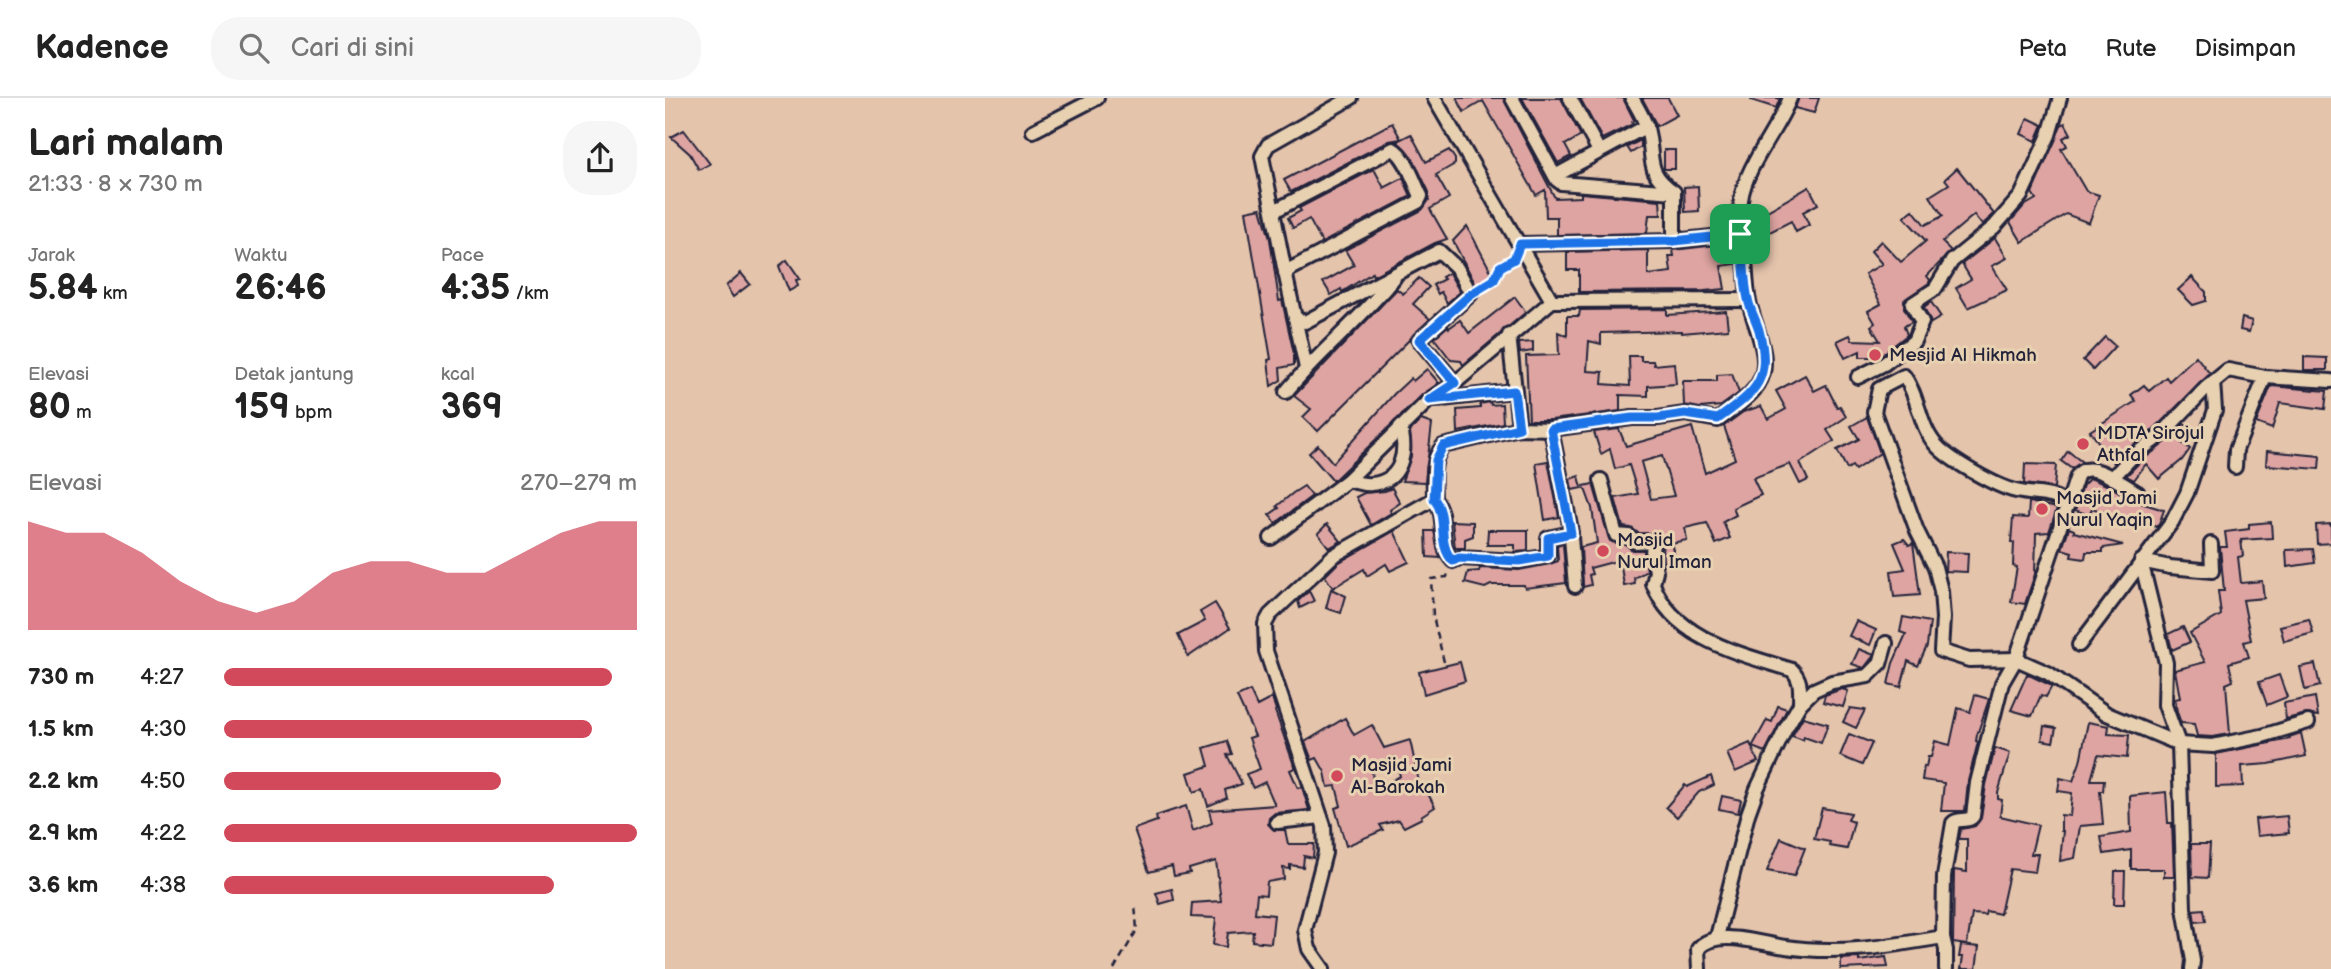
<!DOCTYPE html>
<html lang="id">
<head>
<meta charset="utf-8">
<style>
	body { margin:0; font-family:"Balsamiq Sans",sans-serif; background:#f6f6f6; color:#222; height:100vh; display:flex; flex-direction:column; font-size:26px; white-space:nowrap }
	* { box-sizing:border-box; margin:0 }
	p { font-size:23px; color:#767676 }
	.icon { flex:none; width:38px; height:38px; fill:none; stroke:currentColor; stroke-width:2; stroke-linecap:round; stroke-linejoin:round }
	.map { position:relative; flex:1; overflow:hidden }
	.drawer { display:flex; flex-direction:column; background:#fff; width:665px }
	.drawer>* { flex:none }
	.pin { position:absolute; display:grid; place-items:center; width:60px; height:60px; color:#fff; margin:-30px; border-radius:14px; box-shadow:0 4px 10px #0006 }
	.round { display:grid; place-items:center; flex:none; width:74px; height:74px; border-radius:28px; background:#f6f6f6 }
	.headline { display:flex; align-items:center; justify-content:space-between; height:119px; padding:0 28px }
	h1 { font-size:38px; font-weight:700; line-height:52px }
	.figures { display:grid; grid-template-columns:repeat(3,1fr); gap:10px; height:119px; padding:7px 28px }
	.figures div { display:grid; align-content:center }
	.figures b { font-size:35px; font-weight:700 }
	.figures small { font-size:19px; font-weight:400 }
	.figures p { font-size:19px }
	.chart { height:196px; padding:14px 28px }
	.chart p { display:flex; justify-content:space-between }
	.chart svg { width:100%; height:126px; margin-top:7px; fill:#d1495b; opacity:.7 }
	ul { padding:0 28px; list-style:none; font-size:23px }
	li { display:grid; grid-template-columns:112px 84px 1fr; align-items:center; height:52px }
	li i { height:18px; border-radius:9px; background:#d1495b }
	header { display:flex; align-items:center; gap:42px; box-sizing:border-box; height:98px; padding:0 35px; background:#fff; border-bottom:2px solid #e0e0e0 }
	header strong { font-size:33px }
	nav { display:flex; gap:38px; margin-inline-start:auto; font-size:24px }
	.search { width:490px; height:63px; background:#f6f6f6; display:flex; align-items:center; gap:18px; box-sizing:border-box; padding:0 24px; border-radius:28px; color:#767676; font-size:26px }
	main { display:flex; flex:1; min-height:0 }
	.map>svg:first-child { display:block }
	.building { fill:#dea4a1; stroke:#22223b; stroke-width:2; fill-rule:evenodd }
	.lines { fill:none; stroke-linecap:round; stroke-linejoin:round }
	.street-casing { stroke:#22223b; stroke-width:18 }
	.path { stroke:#22223b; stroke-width:2.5; stroke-dasharray:7 5; stroke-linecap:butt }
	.street { stroke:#e8d1b1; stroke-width:12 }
	.route-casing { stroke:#fff; stroke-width:14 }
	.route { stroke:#1a73e8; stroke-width:9 }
	.poi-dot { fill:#d1495b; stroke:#e8d1b1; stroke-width:2.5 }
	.labels { text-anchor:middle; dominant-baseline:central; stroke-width:6; stroke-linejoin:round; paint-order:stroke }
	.poi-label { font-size:19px; fill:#22223b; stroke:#e8d1b1; text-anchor:start }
</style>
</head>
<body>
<header>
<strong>Kadence</strong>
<div class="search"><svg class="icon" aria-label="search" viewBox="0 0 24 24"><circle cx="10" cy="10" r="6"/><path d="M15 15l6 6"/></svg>Cari di sini</div>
<nav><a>Peta</a><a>Rute</a><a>Disimpan</a></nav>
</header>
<main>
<section class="drawer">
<div class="headline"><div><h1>Lari malam</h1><p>21:33 · 8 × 730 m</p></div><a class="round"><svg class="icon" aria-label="share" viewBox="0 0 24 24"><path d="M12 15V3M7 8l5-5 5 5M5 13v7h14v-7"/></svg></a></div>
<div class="figures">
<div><p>Jarak</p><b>5.84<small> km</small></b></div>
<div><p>Waktu</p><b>26:46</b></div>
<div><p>Pace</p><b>4:35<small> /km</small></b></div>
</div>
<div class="figures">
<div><p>Elevasi</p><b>80<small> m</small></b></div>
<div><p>Detak jantung</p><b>159<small> bpm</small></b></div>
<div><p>kcal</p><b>369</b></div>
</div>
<div class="chart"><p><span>Elevasi</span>270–279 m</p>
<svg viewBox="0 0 160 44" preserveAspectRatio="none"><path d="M0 44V6L10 10L20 10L30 17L40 27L50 34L60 38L70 34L80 24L90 20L100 20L110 24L120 24L130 17L140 10L150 6L160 6V44z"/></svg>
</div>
<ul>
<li><b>730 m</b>4:27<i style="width:94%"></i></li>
<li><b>1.5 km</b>4:30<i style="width:89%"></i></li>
<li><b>2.2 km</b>4:50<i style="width:67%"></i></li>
<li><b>2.9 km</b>4:22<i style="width:100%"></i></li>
<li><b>3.6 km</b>4:38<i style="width:80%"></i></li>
</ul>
</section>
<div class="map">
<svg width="1666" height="871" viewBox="0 0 1666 871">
	<rect width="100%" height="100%" fill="#e5c4ac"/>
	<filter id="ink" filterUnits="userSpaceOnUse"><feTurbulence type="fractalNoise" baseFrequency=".0143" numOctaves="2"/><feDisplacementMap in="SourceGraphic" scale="14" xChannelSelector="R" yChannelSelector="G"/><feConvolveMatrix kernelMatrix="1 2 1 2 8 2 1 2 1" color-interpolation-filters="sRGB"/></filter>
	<g filter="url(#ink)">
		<g class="building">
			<polygon points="792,0 838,0 890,100 916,99 916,95 995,102 996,117 984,117 982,135 892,137 892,119 881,119 880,92 871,97 818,3 799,14"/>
			<polygon points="857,0 896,0 916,38 900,47 906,58 893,65"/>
			<polygon points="915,0 958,0 969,22 967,24 968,26 937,41"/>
			<polygon points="977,0 1003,0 1012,17 992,28"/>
			<polygon points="1086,0 1115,0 1111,10 1086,2"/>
			<polygon points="1134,0 1154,0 1149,15 1130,10"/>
			<polygon points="1363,20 1378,27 1371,43 1356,36"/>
			<polygon points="727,25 736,41 724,43 626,94 619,82"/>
			<polygon points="1400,25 1406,36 1398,40 1402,48 1396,51 1421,93 1434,97 1424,125 1401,116 1357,144 1345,124 1359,108 1371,101 1367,95 1396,27"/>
			<polygon points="19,32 45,66 34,72 25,56 6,39"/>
			<polygon points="746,36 761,64 784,52 790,61 790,66 771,77 784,100 765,111 782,141 770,145 708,178 707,175 677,194 676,191 666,197 658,184 689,167 680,152 757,112 764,102 764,94 748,61 732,43"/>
			<polygon points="976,42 976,49 966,55 962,49"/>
			<rect x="999" y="52" width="11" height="19"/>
			<polygon points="1292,70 1329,116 1317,127 1309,117 1277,144 1286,153 1262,178 1265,182 1264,185 1239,202 1239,210 1247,224 1239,228 1242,237 1214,259 1195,259 1195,253 1180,260 1172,243 1185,237 1187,242 1215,243 1206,228 1210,225 1203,213 1216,206 1200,176 1217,166 1206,153 1216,143 1236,164 1261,143 1239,119 1248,112 1260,127 1278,118 1265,98 1284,86 1280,81"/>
			<polygon points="709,71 719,90 738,80 746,98 657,145 644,121 628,130 623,120 636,113 634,110"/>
			<polygon points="1033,88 1034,113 1020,114 1019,89"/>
			<polygon points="1144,89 1153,106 1138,114 1144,127 1131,134 1126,123 1099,137 1090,120"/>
			<polygon points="596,110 605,141 614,203 617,202 629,256 629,267 615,270 616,282 606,288 603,262 606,261 581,113"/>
			<polygon points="802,128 829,179 812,189 788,143"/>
			<polygon points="1330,140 1342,160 1327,168 1342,192 1303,210 1291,190 1306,181 1297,166"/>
			<polygon points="1069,145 1071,166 1056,168 1060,191 1039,193 914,194 914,172 902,172 902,154 983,152 983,177 1006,174 1004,158 1009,158 1008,152"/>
			<polygon points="122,162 135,181 131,182 133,188 124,193 114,168"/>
			<polygon points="76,175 85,186 68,199 61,188"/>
			<polygon points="784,175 795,194 782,205 776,194 773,196 768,187 779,181 777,179"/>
			<polygon points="1527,179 1541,194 1541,203 1528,207 1513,192"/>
			<polygon points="754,180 764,189 748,206 765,221 653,333 638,319 646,311 629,298 732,191 738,196"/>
			<polygon points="850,199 861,214 798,267 796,263 786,262 769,240 783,228 784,230 795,222 804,235"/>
			<polygon points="1266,204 1276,219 1266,225 1259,209"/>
			<polygon points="1002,211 1002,217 1061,213 1063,231 1017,235 1017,233 936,235 936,246 924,243 922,273 938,274 937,286 965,288 964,258 976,258 976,263 988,263 989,267 1009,265 1011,286 983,288 983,298 955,297 955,313 886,322 864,322 861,258 894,257 893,234 902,238 902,218 914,218 915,212"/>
			<polygon points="1577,220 1587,223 1584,234 1575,232"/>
			<polygon points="1440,239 1450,248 1428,272 1418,262"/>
			<polygon points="868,244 868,253 855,255 854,245"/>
			<polygon points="1531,258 1545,276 1489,331 1464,350 1449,365 1425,333 1471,303 1466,297 1479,287 1484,293 1501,279 1504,283"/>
			<polygon points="1639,259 1662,260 1662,272 1639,272"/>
			<polygon points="762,271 774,285 758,296 668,383 644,355 653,347 668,365 729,296 746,280 748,283"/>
			<polygon points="1067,276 1074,295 1056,308 1035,310 1019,307 1018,283 1052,283 1052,277"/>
			<path d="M1140 277 1149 293 1161 287 1172 309 1175 308 1181 319 1162 332 1169 343 1135 365 1143 382 1135 386 1125 366 1088 380 1096 397 1068 410 1071 417 1058 424 1065 440 1051 446 1042 425 1020 430 1022 442 1006 445 1011 462 998 465 997 443 993 436 973 435 966 430 958 429 950 400 973 396 964 367 950 371 945 351 936 356 929 334 954 331 961 348 1027 329 1040 375 1070 361 1059 328 1078 314 1096 308 1103 321 1121 311 1111 293ZM997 358 1009 398 986 401 976 364Z"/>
			<polygon points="1606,288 1662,293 1660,311 1615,305 1607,331 1591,325"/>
			<polygon points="825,304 826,307 837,306 838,325 793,334 792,312 815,310 815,306"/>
			<polygon points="1202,319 1215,355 1190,372 1187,368 1182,371 1172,352 1194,341 1186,328"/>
			<polygon points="756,322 767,326 760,384 737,383 746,358 745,333"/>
			<polygon points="1519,326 1527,331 1517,345 1525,351 1517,362 1494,381 1481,366 1469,382 1461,378 1475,364 1501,344"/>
			<polygon points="1403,353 1417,364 1407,371 1396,363"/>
			<polygon points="1602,353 1655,358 1654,371 1601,367"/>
			<polygon points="883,363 894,419 880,422 871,365"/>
			<polygon points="1360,366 1391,367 1389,390 1359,386"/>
			<polygon points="914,378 917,390 907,392 905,381"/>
			<polygon points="1425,380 1446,389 1469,403 1499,412 1494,426 1492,429 1458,418 1458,421 1427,410 1424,417 1410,412 1418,387"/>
			<polygon points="928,386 945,443 960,446 967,452 979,452 982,473 969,480 970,486 959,488 955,462 925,470 927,476 924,477 926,487 918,489 916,449 932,445 927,410 919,388"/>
			<polygon points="639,388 647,398 611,425 604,417 614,410 612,408 628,395"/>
			<polygon points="727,390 735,405 725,412 726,415 706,427 691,399 699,395 720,393"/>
			<polygon points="1364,404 1392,410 1384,434 1371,435 1370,476 1360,506 1346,504 1352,469 1348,468 1349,445 1346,445 1348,419 1363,420"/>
			<polygon points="787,423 808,424 808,438 800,441 800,450 790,450"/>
			<polygon points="1606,424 1607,440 1576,442 1578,458 1573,459 1576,485 1597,483 1599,500 1578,502 1586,542 1579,544 1584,559 1564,565 1568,583 1561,586 1565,636 1547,639 1532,638 1529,626 1516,625 1512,614 1510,601 1515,600 1510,572 1540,564 1525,535 1556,517 1553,493 1559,493 1555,449 1562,449 1560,434 1584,431 1584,426"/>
			<polygon points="662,426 676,443 664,450 653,435"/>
			<polygon points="1666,426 1666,445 1652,446 1651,427"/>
			<polygon points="1404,430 1409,432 1409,434 1458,447 1438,450 1438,454 1421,454 1420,461 1406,459 1407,454 1397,451"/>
			<polygon points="823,432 863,432 863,453 850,454 850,447 822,447"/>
			<polygon points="729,433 744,464 725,473 721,466 702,478 699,471 668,490 660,478 673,465"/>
			<polygon points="761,433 769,433 775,460 762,459"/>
			<polygon points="1239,441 1244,447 1248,445 1255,497 1229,499 1226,473 1240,471 1229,445"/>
			<polygon points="898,446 901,485 860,490 859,487 826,487 820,490 800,485 803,474 814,473 815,470 854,472 885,466 893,463 892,447"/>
			<polygon points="1648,451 1650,465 1622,469 1621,452"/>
			<polygon points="1281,454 1303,455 1302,474 1280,473"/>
			<polygon points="666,491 681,498 676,515 661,510"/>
			<polygon points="644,493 649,503 635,510 633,503"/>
			<polygon points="550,505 565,530 523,559 513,537 540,523 535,514"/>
			<polygon points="1238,519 1265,524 1262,548 1253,568 1243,563 1236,589 1223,586 1228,565 1241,536 1235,534"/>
			<polygon points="1644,521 1648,535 1619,543 1615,528"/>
			<polygon points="1191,523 1211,532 1205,547 1184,538"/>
			<polygon points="1518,529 1525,544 1507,552 1503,536"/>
			<polygon points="1194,551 1209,557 1199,570 1187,566"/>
			<polygon points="795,564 800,583 759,596 754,574"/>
			<polygon points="1650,566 1655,588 1640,592 1635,569"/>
			<polygon points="1362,576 1387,588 1381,599 1376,597 1367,618 1346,612"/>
			<polygon points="1614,577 1622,599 1602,607 1594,584"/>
			<polygon points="1177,591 1183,593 1178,609 1158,604 1160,597"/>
			<polygon points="585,593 592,608 607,600 611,612 610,613 630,670 625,672 633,690 637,689 644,712 610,715 604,720 603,726 609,732 620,732 623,746 649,746 648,760 639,758 638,769 625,767 625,771 618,770 619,781 602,784 601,797 592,796 590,815 609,817 606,845 587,843 588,833 563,835 561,849 548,847 551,820 526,819 527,805 556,803 551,763 524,771 525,775 509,778 507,768 484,774 469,731 492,723 491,718 521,708 528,733 547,725 544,712 610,707 600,684 588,690 581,676 595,671 584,640 590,638 572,599"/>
			<polygon points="1310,597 1324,601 1312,637 1311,643 1313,644 1303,683 1300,713 1276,713 1279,685 1257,682 1259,668 1261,669 1263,659 1266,659 1270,643 1285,647 1293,610 1305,614"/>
			<polygon points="1650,599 1653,618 1641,616 1621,621 1619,605"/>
			<polygon points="1113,608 1122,611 1100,654 1087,649 1102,622 1107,624"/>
			<polygon points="1185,610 1200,612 1191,630 1178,624"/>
			<polygon points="1138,619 1163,626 1156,645 1139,639 1138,642 1127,638"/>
			<path d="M680 620 689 637 707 627 719 650 745 642 756 694 761 692 770 709 756 718 757 720 739 729 734 722 715 727 718 732 681 748 670 710 676 708 671 688 663 689 660 674 652 660 647 662 640 644ZM730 659 735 678 708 693 707 667Z"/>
			<polygon points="1423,624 1444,628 1443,636 1464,637 1462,660 1433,657 1426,682 1439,682 1438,693 1435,693 1438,726 1415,728 1410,760 1395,763 1398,733 1396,733 1396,717 1405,718 1407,695 1393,693 1395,680 1408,683 1415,664"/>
			<polygon points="1379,628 1391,630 1388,644 1377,642"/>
			<polygon points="1636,635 1641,658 1604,666 1577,668 1578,688 1551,689 1551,656 1625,641 1624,639"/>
			<polygon points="1184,636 1207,645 1197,667 1175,658"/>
			<polygon points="562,643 567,656 562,657 577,686 560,692 562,700 543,708 538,691 529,694 523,675 544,668 539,650"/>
			<polygon points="1085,645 1093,664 1070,674 1062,655"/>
			<polygon points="1330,650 1345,655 1333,695 1333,701 1337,702 1335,718 1373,727 1366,756 1373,756 1370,774 1345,771 1335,816 1321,813 1320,817 1307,816 1302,847 1288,845 1289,772 1302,774 1302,741 1294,741 1296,731 1310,728 1316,720 1321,687"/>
			<polygon points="1046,678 1049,687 1034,694 1012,719 1001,709 1020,687 1022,689"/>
			<polygon points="1501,694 1503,725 1507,725 1509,779 1499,779 1499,771 1466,771 1466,752 1439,756 1436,739 1466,734 1465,698"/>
			<polygon points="1057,698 1076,702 1073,715 1054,711"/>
			<polygon points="1157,710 1186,715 1183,722 1189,724 1182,751 1164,748 1165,744 1149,741"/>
			<polygon points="1622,718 1624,735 1592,738 1590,721"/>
			<polygon points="1116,740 1140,750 1129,778 1102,773"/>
			<polygon points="1526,746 1545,746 1543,780 1527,779"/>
			<polygon points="1450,773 1460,773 1459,806 1449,806"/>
			<polygon points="507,791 509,802 495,806 491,795"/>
			<polygon points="1539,811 1541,823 1530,824 1528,812"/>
			<polygon points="1296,847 1314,849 1311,871 1296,871 1298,859 1294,859"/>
			<polygon points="1221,859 1223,869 1176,871 1176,861 1194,860 1194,863"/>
		</g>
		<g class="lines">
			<g class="street-casing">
				<g id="street">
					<polyline points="769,0 887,203 1083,202"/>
					<polyline points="847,0 892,82 896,85 1009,94"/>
					<polyline points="905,0 934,53"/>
					<path d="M967 0C972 9 979 20 982 30 990 61 979 73 1009 94V143"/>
					<polyline points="368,33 432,0"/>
					<polyline points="890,78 982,28"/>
					<path d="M609 113 728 51C741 58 749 84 756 98L753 104 620 174 597 58 603 47 686 0"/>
					<polyline points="855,146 1009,143 1075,136"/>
					<polyline points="620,174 630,220"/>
					<polyline points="844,237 854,330"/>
					<polyline points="641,270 630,220 640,224 774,153 792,170 806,196 754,242 790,285"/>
					<polyline points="1193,279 1219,266 1249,243 1257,224 1247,206 1270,191 1287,163 1329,129 1356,98 1384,37 1395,0"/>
					<path d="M621 294C654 254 696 221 729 180"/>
					<polyline points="768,302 849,293"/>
					<polyline points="886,331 905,427 910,488"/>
					<polyline points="1570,369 1571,352 1600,279"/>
					<polyline points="1447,380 1469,357 1495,338 1541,290 1563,272 1600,279 1666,283"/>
					<path d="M683 382C690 384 699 387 706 386 737 384 743 353 735 329"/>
					<path d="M936 382 951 437 964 438 970 444 988 443 987 456 991 473 988 486C1009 542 1077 556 1127 572 1137 582 1135 593 1135 606"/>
					<path d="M769 401C784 419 771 446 788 463L794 460 854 463 883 458V440L906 435"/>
					<path d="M1403 407C1386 393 1372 398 1351 393 1332 389 1284 362 1271 347 1254 328 1254 298 1239 278L1214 291 1209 314 1252 433 1270 469 1276 493 1278 520 1276 553 1304 562 1351 561 1383 575 1442 616 1514 646 1548 648 1597 638 1643 624"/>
					<polyline points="606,440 683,382 764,302 790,285 887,203"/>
					<polyline points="1414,547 1507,424 1522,395 1550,312 1548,284"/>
					<polyline points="612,724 656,719"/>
					<polyline points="1052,839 1083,716 1092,691 1121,630 1135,606 1149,592 1167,584 1203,578 1215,566 1221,545"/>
					<path d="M658 871 644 851 640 832 660 755 659 728 601 553 600 526 605 517 668 458 769 401C769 384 766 362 778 348L854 330 886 331 967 320H993L1020 316 1053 322C1066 311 1084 301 1093 286 1110 261 1086 223 1083 198 1081 184 1081 169 1079 155 1076 137 1074 120 1076 102 1080 69 1113 31 1125 0"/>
					<path d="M1034 871 1033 851C1050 829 1096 846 1121 849 1174 857 1226 848 1278 839"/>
					<path d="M1281 871V852L1278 839 1279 778 1288 725C1293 719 1303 725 1308 718L1312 685 1337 585 1351 561 1412 378C1424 359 1458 387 1473 395"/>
					<polyline points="1527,871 1528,863 1519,810 1514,646 1500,607 1501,565 1476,463 1505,469 1547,473 1546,446"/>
				</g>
			</g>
			<g class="path">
				<path d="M815 191C829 182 834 170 848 162"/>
				<polyline points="779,564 768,518 766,481 782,479 783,475"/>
				<polyline points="449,871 472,832 470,806"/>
			</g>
			<use href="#street" class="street"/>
		</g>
	</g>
	<g class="lines" filter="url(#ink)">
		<g class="route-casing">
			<path id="route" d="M1075 136C1080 158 1078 180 1083 201 1085 212 1091 222 1094 232 1107 283 1091 293 1053 321L1020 316 993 320H967L886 331 906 435 883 440V458L854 463 794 460 788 463C771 446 784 419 769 401L771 362 778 348 854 330 849 293 764 302 790 285 754 242 806 196 829 182 835 169 849 161 855 146 1009 143Z"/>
		</g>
		<use href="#route" class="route"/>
	</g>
	<g class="poi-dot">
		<circle cx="1210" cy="257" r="7"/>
		<circle cx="1418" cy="346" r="7"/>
		<circle cx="1377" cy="411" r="7"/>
		<circle cx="938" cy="453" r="7"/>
		<circle cx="672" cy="678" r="7"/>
	</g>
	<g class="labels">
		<g class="poi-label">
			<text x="1224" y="257">Mesjid Al Hikmah</text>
			<text x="1432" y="335">MDTA Sirojul<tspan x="1432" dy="22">Athfal</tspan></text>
			<text x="1391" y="400">Masjid Jami<tspan x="1391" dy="22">Nurul Yaqin</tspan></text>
			<text x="952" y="442">Masjid<tspan x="952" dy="22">Nurul Iman</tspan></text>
			<text x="686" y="667">Masjid Jami<tspan x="686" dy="22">Al-Barokah</tspan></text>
		</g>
	</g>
</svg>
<div class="pin" style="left:1075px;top:136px;background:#1e9e55"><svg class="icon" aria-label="arrive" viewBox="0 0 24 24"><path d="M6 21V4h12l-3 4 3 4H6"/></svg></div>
</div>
</main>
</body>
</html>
